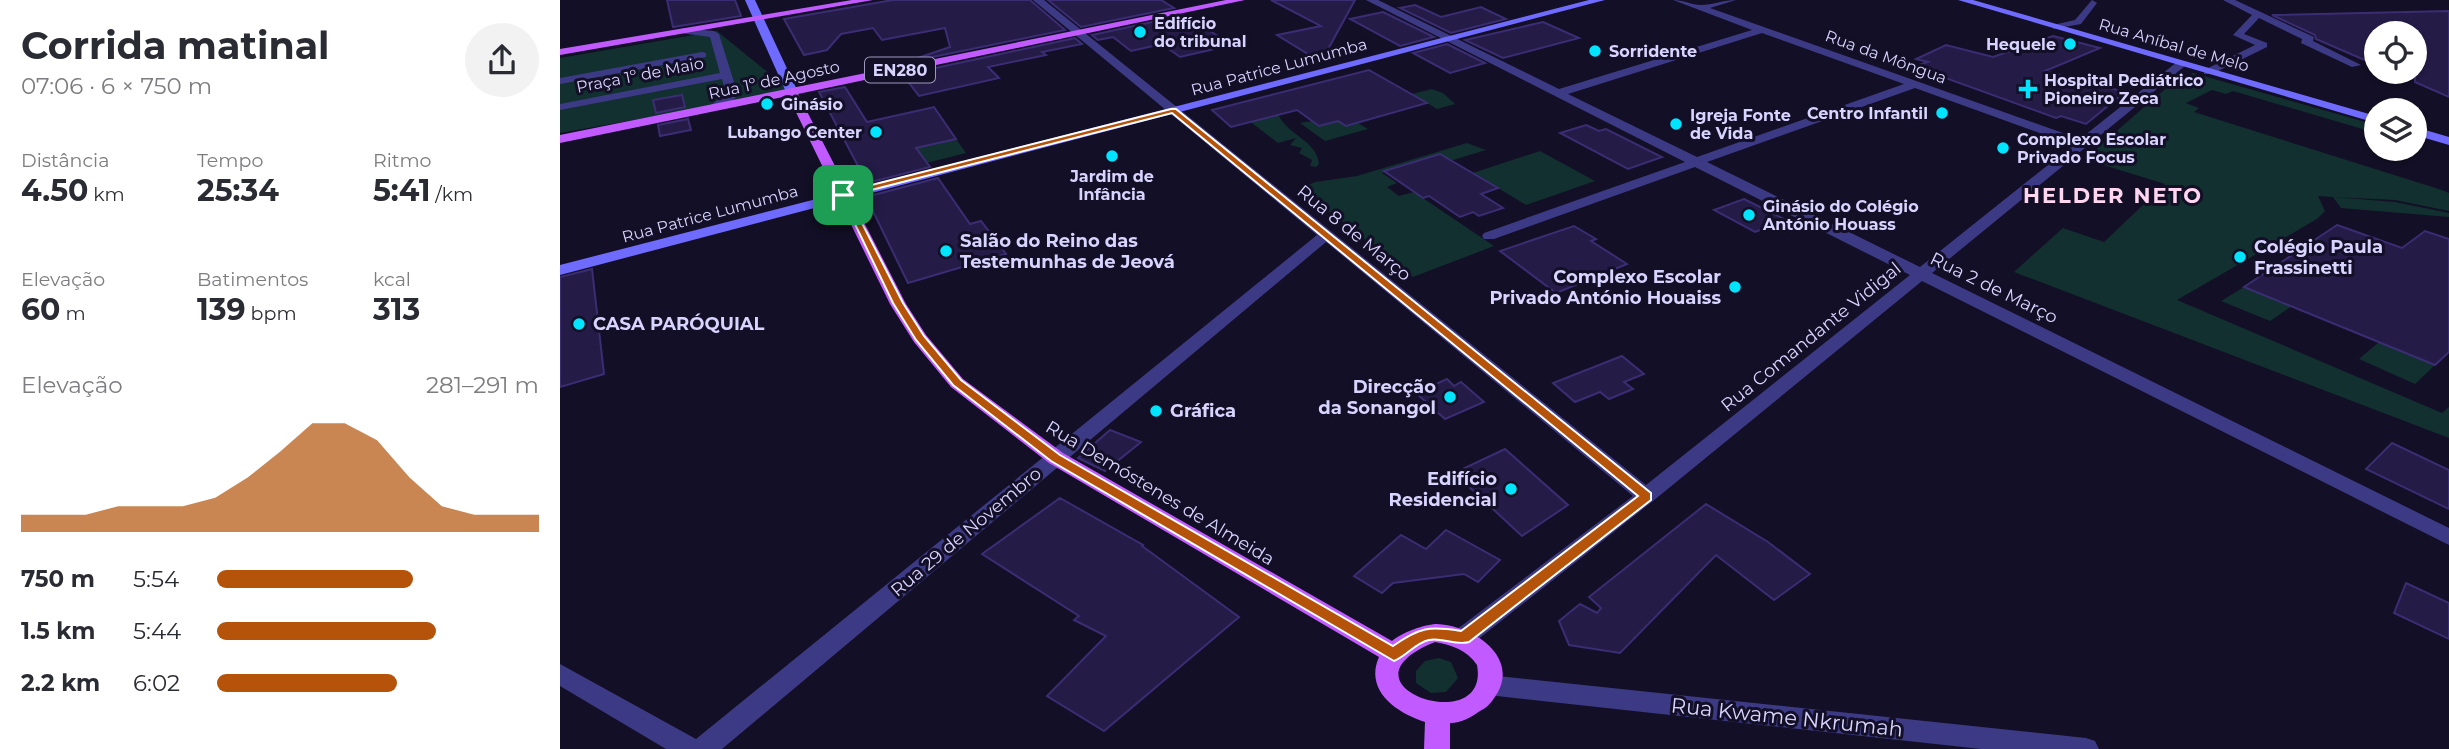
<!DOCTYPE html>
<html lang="pt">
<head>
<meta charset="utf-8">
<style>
	body { margin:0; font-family:Montserrat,sans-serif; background:#f2f2f3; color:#2b2b33; height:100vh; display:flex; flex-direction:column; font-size:26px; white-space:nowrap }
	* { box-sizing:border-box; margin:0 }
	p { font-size:23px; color:#7c7c81 }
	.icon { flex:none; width:38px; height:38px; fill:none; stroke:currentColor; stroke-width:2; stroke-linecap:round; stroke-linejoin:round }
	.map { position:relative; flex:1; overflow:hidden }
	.drawer { display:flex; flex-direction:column; background:#fff; width:560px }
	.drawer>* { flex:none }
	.buttons { position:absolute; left:1804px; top:21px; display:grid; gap:14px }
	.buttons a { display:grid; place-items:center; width:63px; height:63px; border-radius:50%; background:#fff; box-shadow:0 2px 5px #0004; font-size:35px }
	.pin { position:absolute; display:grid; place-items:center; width:60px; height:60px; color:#fff; margin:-30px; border-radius:14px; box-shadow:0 4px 10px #0006 }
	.round { display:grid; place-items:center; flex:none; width:74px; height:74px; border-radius:37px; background:#f2f2f3 }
	.summary { display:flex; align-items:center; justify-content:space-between; height:119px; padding:0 21px }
	h1 { font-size:38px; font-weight:700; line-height:52px }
	.metrics { display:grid; grid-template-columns:repeat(3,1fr); gap:10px; height:119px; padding:7px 21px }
	.metrics div { display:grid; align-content:center }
	.metrics b { font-size:30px; font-weight:700 }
	.metrics small { font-size:19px; font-weight:400 }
	.metrics p { font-size:19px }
	.chart { height:196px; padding:14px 21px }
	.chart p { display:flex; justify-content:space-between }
	.chart svg { width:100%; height:126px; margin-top:7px; fill:#b45309; opacity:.7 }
	ul { padding:0 21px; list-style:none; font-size:23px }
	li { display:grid; grid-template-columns:112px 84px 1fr; align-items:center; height:52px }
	li i { height:18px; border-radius:9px; background:#b45309 }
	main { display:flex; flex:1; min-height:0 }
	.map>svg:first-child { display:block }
	.green { fill:#12302f }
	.building { fill:#241b47; stroke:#3b2d73; stroke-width:2 }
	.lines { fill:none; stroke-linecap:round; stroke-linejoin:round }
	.street { fill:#3d3a85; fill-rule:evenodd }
	.secondary { fill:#6f6bff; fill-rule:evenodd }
	.primary { fill:#c25bff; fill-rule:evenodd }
	.route { fill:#b45309; stroke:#fff; stroke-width:2; fill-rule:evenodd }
	.poi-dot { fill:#00e5ff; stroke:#130f26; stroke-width:2.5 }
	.labels { text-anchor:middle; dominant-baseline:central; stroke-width:6; stroke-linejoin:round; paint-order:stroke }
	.far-poi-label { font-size:16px; font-weight:bold; fill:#d9d4ff; stroke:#130f26; text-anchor:start }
	.far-street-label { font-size:16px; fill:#d9d4ff; stroke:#130f26 }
	.shield { fill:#130f26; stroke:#9e99be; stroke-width:2 }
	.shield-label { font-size:16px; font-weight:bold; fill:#d9d4ff }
	.street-label { font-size:18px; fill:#d9d4ff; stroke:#130f26 }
	.poi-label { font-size:18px; font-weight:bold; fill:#d9d4ff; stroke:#130f26; text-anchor:start }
	.far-district-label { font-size:21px; font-weight:bold; letter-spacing:2px; fill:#ffd6f0; stroke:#130f26 }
	.near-street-label { font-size:21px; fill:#d9d4ff; stroke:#130f26 }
</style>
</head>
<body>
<main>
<section class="drawer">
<div class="summary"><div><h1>Corrida matinal</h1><p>07:06 · 6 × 750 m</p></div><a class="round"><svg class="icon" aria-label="share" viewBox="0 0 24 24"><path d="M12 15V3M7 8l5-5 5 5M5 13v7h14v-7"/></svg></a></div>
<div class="metrics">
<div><p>Distância</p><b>4.50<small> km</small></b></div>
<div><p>Tempo</p><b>25:34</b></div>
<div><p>Ritmo</p><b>5:41<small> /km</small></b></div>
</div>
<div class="metrics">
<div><p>Elevação</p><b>60<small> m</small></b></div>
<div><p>Batimentos</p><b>139<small> bpm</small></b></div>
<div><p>kcal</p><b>313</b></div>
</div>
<div class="chart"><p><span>Elevação</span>281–291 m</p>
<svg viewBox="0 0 160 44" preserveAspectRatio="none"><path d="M0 44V38L10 38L20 38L30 35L40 35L50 35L60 32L70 25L80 16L90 6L100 6L110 12L120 25L130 35L140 38L150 38L160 38V44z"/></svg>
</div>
<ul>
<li><b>750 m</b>5:54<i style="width:61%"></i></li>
<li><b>1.5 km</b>5:44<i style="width:68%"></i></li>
<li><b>2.2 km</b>6:02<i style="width:56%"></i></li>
</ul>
</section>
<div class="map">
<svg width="1889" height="749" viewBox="0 0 1889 749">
	<rect width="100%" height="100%" fill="#130f26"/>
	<g class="green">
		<polygon points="157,31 232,92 0,133 0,58"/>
		<polygon points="1633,73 1816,125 1816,133 1673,91 1666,94 1652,90 1626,103 1639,108 1634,112 1882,190 1889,193 1889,211 1835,200 1773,197 1835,202 1889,213 1889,217 1781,208 1773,197 1758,196 1765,211 1757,219 1617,300 1882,413 1889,407 1889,438 1454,272 1503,228 1544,242 1605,184 1524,159 1618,78"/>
		<polygon points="872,89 883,93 895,104 877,109 852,94"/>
		<path d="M717 111C723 134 757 139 759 164L756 167 750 166 752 160 739 153 742 148 730 145 736 138 718 143 679 113Z"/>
		<polygon points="752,121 759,126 778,121 786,126 798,123 808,129 765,141 740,123"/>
		<polygon points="396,139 406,153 319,175 302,175 296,162"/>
		<polygon points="907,143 926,150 890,161 836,167 822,173 837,183 827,187 839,196 854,192 934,246 853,277 743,191 743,187 755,182 797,176"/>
		<polygon points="980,151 1035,181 966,205 913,173"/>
		<polygon points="1684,287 1732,306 1710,321 1661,301"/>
		<polygon points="1819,342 1875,365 1855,384 1799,359"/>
		<polygon points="879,658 891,662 898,678 886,692 871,693 856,683 856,671 865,661"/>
	</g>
	<g class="building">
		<polygon points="107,0 175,0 181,16 113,27"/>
		<polygon points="333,0 470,0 505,30 343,63 390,47 385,28 322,40 313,28 281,34 267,50 244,55 224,19"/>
		<polygon points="488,0 601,0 614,8 521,27"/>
		<polygon points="711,0 795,0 761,62 717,35 761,26"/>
		<polygon points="855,5 881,17 921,7 946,19 891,33 840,8"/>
		<polygon points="1889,11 1889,97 1855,82 1855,33 1816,33 1816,65 1756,39 1755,35 1712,15"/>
		<polygon points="823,12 874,37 840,46 790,19"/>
		<polygon points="625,15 672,45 620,57 602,44 571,51 553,37 538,40 532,35"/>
		<polygon points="983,22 1019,38 943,58 905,40"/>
		<polygon points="1493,36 1540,48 1485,71 1565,92 1526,124 1501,116 1496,118 1383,77 1376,80 1347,69 1368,62 1356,59 1386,45 1433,57"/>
		<polygon points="515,38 522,44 482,52 486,55 428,67 439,78 359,96 343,75"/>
		<polygon points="887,44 925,63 890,73 853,53"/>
		<polygon points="809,70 867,103 786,126 778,121 759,126 737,110 671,127 652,110"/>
		<polygon points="285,87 307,122 374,107 396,139 356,148 370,167 307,183 259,92"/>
		<polygon points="122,95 125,107 96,113 93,100"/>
		<polygon points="128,119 131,130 100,136 98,125"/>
		<polygon points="1026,125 1039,131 1046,129 1102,157 1068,169 1000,133"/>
		<polygon points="880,154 938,188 921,194 943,208 919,216 913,212 900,217 869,196 863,198 824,171"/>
		<polygon points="378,178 410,224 421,221 446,254 348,283 306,197"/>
		<polygon points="1184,199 1226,220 1195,232 1154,210"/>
		<polygon points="1777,225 1842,248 1865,231 1889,239 1889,352 1875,365 1684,287"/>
		<polygon points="1014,226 1036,239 1031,241 1067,264 996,293 940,251"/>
		<polygon points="32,269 44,374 0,387 0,277"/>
		<polygon points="1062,356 1084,374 1064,382 1073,389 1049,399 1040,392 1015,402 993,383"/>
		<polygon points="887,379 894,386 901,382 924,402 885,419 856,393"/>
		<polygon points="550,430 581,442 545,471 518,458"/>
		<polygon points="1832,443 1889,470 1889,509 1806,469"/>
		<polygon points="945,449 1008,505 962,536 894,473"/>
		<polygon points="500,498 583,545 582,546 679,617 544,731 487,696 546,636 514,620 519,616 422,554"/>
		<polygon points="1146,504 1208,542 1250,574 1214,600 1156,555 1060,653 1009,645 999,621 1020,604 1037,613 1041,608 1029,597"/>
		<polygon points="886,530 940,560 918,582 904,574 833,583 822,593 794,576 841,535 866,549"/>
		<polygon points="1846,583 1889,603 1889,639 1834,613"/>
	</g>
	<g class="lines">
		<g class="street">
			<path d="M473 0H484L1086 485 1350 275 1135 167 934 239H924L922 236 924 233 1125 162 806 0H818L999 89 1192 30 1113 0C1123 0 1132 5 1141 5 1152 5 1164 0 1176 0L1150 8 1520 139 1617 62H1625V66L1372 273 1889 528V545L1362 281 1093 501 912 644 904 646 896 644 892 637 896 630 1073 496 766 242 162 749H106L0 686V664L136 739 757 235ZM1202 33 1344 84 1137 157 1008 94ZM1355 88 1513 145 1360 267 1147 162Z"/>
			<polygon points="1532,0 1537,3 1521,24 1493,29 1493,25 1515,20"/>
			<polygon points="1663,0 1675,0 1754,37 1753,41 1801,65 1792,67 1741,43 1742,39 1699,18 1684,34 1707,43 1707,47 1652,74 1644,74 1644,70 1695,45 1673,35 1692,15"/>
			<polygon points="123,28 154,31 159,34 178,95 168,105 153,111 147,108 166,94 162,79 0,110 0,104 160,73 150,37 120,33 118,31"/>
			<polygon points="142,52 146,53 146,57 0,84 0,78"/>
			<polygon points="928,675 1526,738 1535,741 1539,749 1421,749 928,695 919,692 916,685 919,678"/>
		</g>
		<g class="secondary">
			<polygon points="185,0 195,0 238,92 236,94 226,92"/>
			<polygon points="1029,0 1045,0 0,275 0,265"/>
			<polygon points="1398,0 1413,0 1816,116 1816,123"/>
			<polygon points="1855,127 1889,137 1889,145 1855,135"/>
		</g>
		<g class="primary">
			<polygon points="292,0 313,0 0,55 0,49"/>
			<path d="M666 0H685L238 94 346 304 366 335 403 379 503 453 832 641C841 633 865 624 877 624 910 625 958 654 938 692 933 700 929 707 920 711 911 717 902 723 890 723V749H864L865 722C837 713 804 691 819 657L489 463 391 387 354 342 330 304 228 96 0 143V135ZM875 642C892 645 907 650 917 665 931 740 768 685 875 642Z"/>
		</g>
	</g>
	<path class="route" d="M611 109H616L1091 493V500L909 642C896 646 882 637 869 640 855 643 847 656 834 661L491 461 393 385 356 340 333 303 280 193ZM612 113 1078 496 901 631C869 626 860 627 833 646L500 455 401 380 364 336 343 303 288 196Z"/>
	<g class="poi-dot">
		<circle cx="580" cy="32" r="7"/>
		<circle cx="1510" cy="44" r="7"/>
		<circle cx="1035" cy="51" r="7"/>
		<path d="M1464.5 78.5h7v7h7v7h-7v7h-7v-7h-7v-7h7z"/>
		<circle cx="207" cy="104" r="7"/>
		<circle cx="1382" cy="113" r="7"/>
		<circle cx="1116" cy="124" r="7"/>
		<circle cx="316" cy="132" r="7"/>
		<circle cx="1443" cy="148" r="7"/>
		<circle cx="552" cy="156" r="7"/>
		<circle cx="1189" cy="215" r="7"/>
		<circle cx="386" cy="251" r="7"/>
		<circle cx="1680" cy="257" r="7"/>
		<circle cx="1175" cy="287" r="7"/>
		<circle cx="19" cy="324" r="7"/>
		<circle cx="890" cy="397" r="7"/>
		<circle cx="596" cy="411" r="7"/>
		<circle cx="951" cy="489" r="7"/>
	</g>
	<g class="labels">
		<g class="far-poi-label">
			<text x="594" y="23">Edifício<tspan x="594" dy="18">do tribunal</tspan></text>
			<text x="1496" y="44" text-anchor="end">Hequele</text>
			<text x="1049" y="51">Sorridente</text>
			<text x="1484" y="80">Hospital Pediátrico<tspan x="1484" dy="18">Pioneiro Zeca</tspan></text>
			<text x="221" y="104">Ginásio</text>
			<text x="1368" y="113" text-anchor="end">Centro Infantil</text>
			<text x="1130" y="115">Igreja Fonte<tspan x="1130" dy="18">de Vida</tspan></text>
			<text x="302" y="132" text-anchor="end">Lubango Center</text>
			<text x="1457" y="139">Complexo Escolar<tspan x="1457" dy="18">Privado Focus</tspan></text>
			<text x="552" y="176" text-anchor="middle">Jardim de<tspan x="552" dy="18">Infância</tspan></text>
			<text x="1203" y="206">Ginásio do Colégio<tspan x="1203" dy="18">António Houass</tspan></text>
		</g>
		<g class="far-street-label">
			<text transform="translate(1614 45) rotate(16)">Rua Aníbal de Melo</text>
			<text transform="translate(1326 57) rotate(20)">Rua da Môngua</text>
			<text transform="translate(719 67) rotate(-15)">Rua Patrice Lumumba</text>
			<text transform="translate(80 75) rotate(-11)">Praça 1º de Maio</text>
			<text transform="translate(214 80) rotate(-12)">Rua 1º de Agosto</text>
			<text transform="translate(150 214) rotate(-15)">Rua Patrice Lumumba</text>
		</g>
		<rect class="shield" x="305" y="57.5" width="70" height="25" rx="5"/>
		<g class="shield-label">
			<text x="340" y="70">EN280</text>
		</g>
		<g class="street-label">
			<text transform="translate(794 233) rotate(39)">Rua 8 de Março</text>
			<text transform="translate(1434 288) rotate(26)">Rua 2 de Março</text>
			<text transform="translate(1251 337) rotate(-39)">Rua Comandante Vidigal</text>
			<text transform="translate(600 493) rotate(31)">Rua Demóstenes de Almeida</text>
			<text transform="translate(406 532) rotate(-40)">Rua 29 de Novembro</text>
		</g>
		<g class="poi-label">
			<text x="400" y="241">Salão do Reino das<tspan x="400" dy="21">Testemunhas de Jeová</tspan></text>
			<text x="1694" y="247">Colégio Paula<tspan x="1694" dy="21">Frassinetti</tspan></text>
			<text x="1161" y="277" text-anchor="end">Complexo Escolar<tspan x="1161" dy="21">Privado António Houaiss</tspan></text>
			<text x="33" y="324">CASA PARÓQUIAL</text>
			<text x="876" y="387" text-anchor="end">Direcção<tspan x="876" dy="21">da Sonangol</tspan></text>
			<text x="610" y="411">Gráfica</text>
			<text x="937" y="479" text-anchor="end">Edifício<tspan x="937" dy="21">Residencial</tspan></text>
		</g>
		<g class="far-district-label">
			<text x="1553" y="195">HELDER NETO</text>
		</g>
		<g class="near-street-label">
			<text transform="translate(1227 717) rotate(6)">Rua Kwame Nkrumah</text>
		</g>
	</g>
</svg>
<div class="buttons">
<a><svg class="icon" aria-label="locate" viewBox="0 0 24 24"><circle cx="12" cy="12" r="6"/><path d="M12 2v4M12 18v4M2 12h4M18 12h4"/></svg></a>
<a><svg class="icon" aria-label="layers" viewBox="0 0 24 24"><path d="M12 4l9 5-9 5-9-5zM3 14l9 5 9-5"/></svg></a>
</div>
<div class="pin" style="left:283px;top:195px;background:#1e9e55"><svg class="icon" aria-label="arrive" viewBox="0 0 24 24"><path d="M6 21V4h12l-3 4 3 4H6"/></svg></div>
</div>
</main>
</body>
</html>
